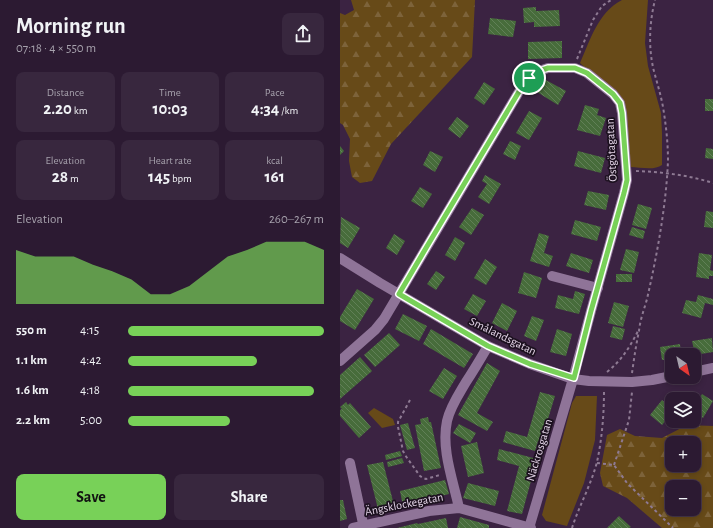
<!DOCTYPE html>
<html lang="en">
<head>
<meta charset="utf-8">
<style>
	body { margin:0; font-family:"Alegreya Sans",sans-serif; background:#38273e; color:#f1f3f6; height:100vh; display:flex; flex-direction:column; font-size:15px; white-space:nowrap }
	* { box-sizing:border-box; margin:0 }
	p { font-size:13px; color:#a6a1ac }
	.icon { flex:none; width:22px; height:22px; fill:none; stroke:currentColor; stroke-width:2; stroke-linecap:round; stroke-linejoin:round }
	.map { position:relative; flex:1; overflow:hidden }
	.drawer { display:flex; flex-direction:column; background:#2c1a32; width:340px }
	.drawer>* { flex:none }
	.needle { width:26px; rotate:146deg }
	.buttons { position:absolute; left:325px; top:348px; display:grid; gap:8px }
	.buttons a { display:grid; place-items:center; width:36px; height:36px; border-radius:8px; background:#2c1a32; box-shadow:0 2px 6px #0003,0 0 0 1px #48384d; font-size:20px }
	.pin { position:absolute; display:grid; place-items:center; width:34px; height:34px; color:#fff; margin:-17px; border:2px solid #fff; border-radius:50%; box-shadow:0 1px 4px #0007 }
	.round { display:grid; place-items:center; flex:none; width:42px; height:42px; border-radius:8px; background:#38273e }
	.head { display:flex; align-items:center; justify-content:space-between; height:68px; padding:0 16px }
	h1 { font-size:22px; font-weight:700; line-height:30px }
	.metrics { display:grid; grid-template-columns:repeat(3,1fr); gap:6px; height:68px; padding:4px 16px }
	.metrics div { display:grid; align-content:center; border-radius:8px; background:#38273e; text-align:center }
	.metrics b { font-size:17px; font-weight:700 }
	.metrics small { font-size:11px; font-weight:400 }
	.metrics p { font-size:11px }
	.chart { height:112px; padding:8px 16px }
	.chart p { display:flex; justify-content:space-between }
	.chart svg { width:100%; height:72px; margin-top:4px; fill:#78d158; opacity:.7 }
	.cta { display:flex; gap:8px; margin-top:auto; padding:8px 16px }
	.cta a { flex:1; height:46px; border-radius:8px; background:#78d158; color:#111; font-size:16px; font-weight:700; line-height:46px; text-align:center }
	.cta a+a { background:#38273e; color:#f1f3f6 }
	ul { padding:0 16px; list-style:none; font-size:13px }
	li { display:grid; grid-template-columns:64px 48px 1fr; align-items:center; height:30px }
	li i { height:10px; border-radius:5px; background:#78d158 }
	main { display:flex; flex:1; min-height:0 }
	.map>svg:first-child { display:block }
	.green { fill:#674a18 }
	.forest { fill:url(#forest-firs); fill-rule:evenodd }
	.building { fill:url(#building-back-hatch) }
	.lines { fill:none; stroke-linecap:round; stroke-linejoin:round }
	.path { stroke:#8e7a93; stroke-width:2; stroke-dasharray:3 3; stroke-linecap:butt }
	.minor { stroke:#8f7498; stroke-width:10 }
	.route-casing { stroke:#fff; stroke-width:8 }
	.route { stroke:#78d158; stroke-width:5 }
	.labels { text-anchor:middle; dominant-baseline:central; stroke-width:3.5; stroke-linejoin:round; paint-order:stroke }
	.street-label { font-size:12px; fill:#e3d4e7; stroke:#1c111f }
</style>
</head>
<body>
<main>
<section class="drawer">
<div class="head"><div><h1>Morning run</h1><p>07:18 · 4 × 550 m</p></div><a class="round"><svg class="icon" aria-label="share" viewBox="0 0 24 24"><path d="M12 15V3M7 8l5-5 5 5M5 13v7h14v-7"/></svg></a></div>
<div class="metrics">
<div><p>Distance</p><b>2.20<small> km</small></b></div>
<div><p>Time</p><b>10:03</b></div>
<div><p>Pace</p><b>4:34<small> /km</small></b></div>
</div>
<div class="metrics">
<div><p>Elevation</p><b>28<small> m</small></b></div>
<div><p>Heart rate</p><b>145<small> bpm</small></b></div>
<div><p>kcal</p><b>161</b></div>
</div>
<div class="chart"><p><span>Elevation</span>260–267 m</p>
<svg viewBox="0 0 160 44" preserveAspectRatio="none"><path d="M0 44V11L10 15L20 15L30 15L40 20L50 24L60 29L70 38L80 38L90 33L100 24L110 15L120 11L130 6L140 6L150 6L160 11V44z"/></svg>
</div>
<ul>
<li><b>550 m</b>4:15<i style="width:100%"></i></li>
<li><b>1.1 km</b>4:42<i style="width:66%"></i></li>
<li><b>1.6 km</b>4:18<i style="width:95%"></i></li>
<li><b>2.2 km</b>5:00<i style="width:52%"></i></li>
</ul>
<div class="cta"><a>Save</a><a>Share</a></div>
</section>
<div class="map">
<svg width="373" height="528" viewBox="0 0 373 528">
	<defs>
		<pattern id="forest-firs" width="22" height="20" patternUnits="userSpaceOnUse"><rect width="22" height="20" fill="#674a18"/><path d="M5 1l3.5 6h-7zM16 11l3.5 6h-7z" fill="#7d633a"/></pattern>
		<pattern id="building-back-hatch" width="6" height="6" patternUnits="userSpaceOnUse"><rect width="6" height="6" fill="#476c3b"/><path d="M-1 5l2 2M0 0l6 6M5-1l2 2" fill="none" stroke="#618057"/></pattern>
	</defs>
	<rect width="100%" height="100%" fill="#3b2342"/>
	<g class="green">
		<path d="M282 0H308L305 43 308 66 321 113 322 133V165C314 171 300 167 290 167L285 107 240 63C250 41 258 12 282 0Z"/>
		<polygon points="236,396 257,396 255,440 244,483 227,526 206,521 202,515 232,403"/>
		<polygon points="34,408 53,419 55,425 42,428 28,413"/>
	</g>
	<g class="forest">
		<polygon points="11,0 135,0 132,57 51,144 32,181 20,183 12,177 9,161 10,139 3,125 0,123 0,13 5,15 14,10"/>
		<path d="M347 425 373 426V528H322L287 498 263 486 260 473 267 435 280 429 295 436 322 438ZM332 443H354V465H332ZM332 487H354V509H332Z"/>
	</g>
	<g class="building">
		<polygon points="196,7 196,11 219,10 220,26 194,27 194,22 184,23 183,8"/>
		<polygon points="150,18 176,21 173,37 148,34"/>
		<polygon points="222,41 222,58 188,59 188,42"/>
		<polygon points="204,79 226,91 218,105 197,92"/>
		<polygon points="144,82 155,89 144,105 134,98"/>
		<rect x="365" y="99" width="8" height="12"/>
		<polygon points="245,105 259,109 257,115 266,118 260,136 237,130"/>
		<polygon points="189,111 202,118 189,140 176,133"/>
		<polygon points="117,117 129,126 120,138 108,129"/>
		<polygon points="170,141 181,146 175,160 163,154"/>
		<polygon points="0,146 4,151 0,155"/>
		<polygon points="366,148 373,149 373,159 365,158"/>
		<polygon points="90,151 103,157 95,172 83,165"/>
		<polygon points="238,151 265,158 261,173 234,166"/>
		<polygon points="145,175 161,184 149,204 138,197 147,184 142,181"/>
		<polygon points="80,187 92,194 83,208 71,201"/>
		<polygon points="248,191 269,195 266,210 244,205"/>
		<polygon points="298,204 312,208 306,229 292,225"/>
		<polygon points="132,208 144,215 131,235 119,227"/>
		<polygon points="366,211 373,212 373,228 364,227"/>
		<polygon points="1,217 20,228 8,248 0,243"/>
		<polygon points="235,220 261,227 257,241 231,234"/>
		<polygon points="292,227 305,231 303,239 289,235"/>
		<polygon points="199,233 209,236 204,253 213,256 209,267 190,261"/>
		<polygon points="54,234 65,241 57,255 46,248"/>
		<polygon points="115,237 125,243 115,261 105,255"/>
		<polygon points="286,249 299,252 294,273 280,270"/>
		<polygon points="231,253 253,260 249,273 226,266"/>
		<polygon points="359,253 372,255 370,270 373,271 373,276 369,276 369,279 356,277"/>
		<polygon points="145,259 157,267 146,285 134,278"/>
		<polygon points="96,271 105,277 96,290 87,284"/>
		<polygon points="184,272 202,278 196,298 178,293"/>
		<rect x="276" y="274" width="16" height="8"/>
		<polygon points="17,289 34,299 15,330 0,321 0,317"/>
		<polygon points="235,291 245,294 239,314 215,308 218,295 233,299"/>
		<polygon points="133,294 146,301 137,316 124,309"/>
		<polygon points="358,295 373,299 373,305 365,303 361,318 342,313 346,300 356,302"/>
		<polygon points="274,302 289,306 283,327 268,323"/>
		<polygon points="162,303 177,311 167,331 152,323"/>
		<polygon points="63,314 87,326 79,341 55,329"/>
		<polygon points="192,316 204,320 196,341 184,336"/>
		<polygon points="273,326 285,329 282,340 270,337"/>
		<polygon points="91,329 133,354 124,368 83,344"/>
		<polygon points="217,329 232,334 226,356 210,352"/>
		<polygon points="49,333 60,345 35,367 24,355"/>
		<polygon points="372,338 373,352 355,355 352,341"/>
		<polygon points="340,344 341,355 332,355 332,359 322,360 320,347"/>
		<polygon points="20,357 32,371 0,399 0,375"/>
		<polygon points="147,363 160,371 137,413 153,422 147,431 118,415"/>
		<polygon points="104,368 117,376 103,399 89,391"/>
		<polygon points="200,392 215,396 201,442 198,441 195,451 163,442 166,431 187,437"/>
		<polygon points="362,394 373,401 363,418 354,413 354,408"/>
		<polygon points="322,400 332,409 332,413 322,425 310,415"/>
		<polygon points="6,402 8,405 10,403 31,427 19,438 0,416 0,410 2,409 0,407"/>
		<polygon points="88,417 89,422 91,422 101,468 84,471 75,425 81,424 80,419"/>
		<polygon points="68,423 75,448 67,450 60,425"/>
		<polygon points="119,424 136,433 130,443 113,433"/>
		<polygon points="137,442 144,473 128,477 121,446"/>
		<polygon points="159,449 197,459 182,514 167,511 179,466 157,460"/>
		<polygon points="60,451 62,456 46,460 45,455"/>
		<polygon points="62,458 64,463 48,467 47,462"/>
		<polygon points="43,462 55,509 39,513 27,465"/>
		<polygon points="105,480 109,494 63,506 60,491"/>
		<polygon points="128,483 159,491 155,506 123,498"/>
		<polygon points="0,500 3,500 7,519 0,521"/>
		<polygon points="279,516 291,527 289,528 267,528"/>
		<polygon points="120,517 149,525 149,528 117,528"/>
		<polygon points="106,518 108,528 57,528 77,523 78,524"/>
	</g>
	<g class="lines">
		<g class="path">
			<polyline points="237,59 253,20 262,6 271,0"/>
			<path d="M296 171C322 172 348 175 373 183"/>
			<path d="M267 372C281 361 290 347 298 331"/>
			<path d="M292 373C294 359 296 345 299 331 300 320 304 310 307 299 317 255 326 207 328 161 328 143 326 125 323 107 321 96 318 86 315 75 308 51 309 24 315 0"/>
			<polyline points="70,400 58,422 58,427 63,451 65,455 80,476 83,478 86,479 100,475"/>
			<polyline points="257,463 274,465 287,483 333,528"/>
			<polyline points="274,465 289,420 292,392"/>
			<path d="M232 528C239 506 251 485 257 462 262 439 264 414 264 391"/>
		</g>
		<g class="minor">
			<polyline points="0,258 40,283 148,346 190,364 233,379 249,381 292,382 312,380 332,376"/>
			<polyline points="212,276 258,288"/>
			<polyline points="0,361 35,330 44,319 180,90 189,78 196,72 208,68 235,68 247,73 273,94 280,103 282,113 287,180 284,193 251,311 233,379 189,528"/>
			<polyline points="354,372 373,368"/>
			<polyline points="10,463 24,528"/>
			<path d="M119 508C113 480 101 449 107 421 110 407 119 394 126 382 134 370 141 358 148 346"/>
			<polyline points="13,528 89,511 119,508 191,528"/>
		</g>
	</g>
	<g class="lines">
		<g class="route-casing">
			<path id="route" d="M208 68H235L247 73 273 94 280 103 282 113 287 180 284 193 251 311 234 378 190 364 148 346 59 294 86 248 180 90C190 77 192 73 208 68Z"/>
		</g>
		<use href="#route" class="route"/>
	</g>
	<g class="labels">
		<g class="street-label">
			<text transform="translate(271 150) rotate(-93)">Östgötagatan</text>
			<text transform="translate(163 336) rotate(26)">Smålandsgatan</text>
			<text transform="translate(199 450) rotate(-73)">Näckrosgatan</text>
			<text transform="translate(64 504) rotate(-11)">Ängsklockegatan</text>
		</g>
	</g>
</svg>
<div class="buttons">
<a><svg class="needle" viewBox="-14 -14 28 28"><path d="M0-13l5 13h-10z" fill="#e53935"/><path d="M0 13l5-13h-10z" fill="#a6a1ac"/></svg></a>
<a><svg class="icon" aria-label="layers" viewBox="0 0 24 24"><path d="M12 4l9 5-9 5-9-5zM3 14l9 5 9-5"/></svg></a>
<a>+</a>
<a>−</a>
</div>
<div class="pin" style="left:189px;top:78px;background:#1e9e55"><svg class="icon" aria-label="arrive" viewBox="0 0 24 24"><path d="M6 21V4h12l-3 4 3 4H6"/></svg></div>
</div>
</main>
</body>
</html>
